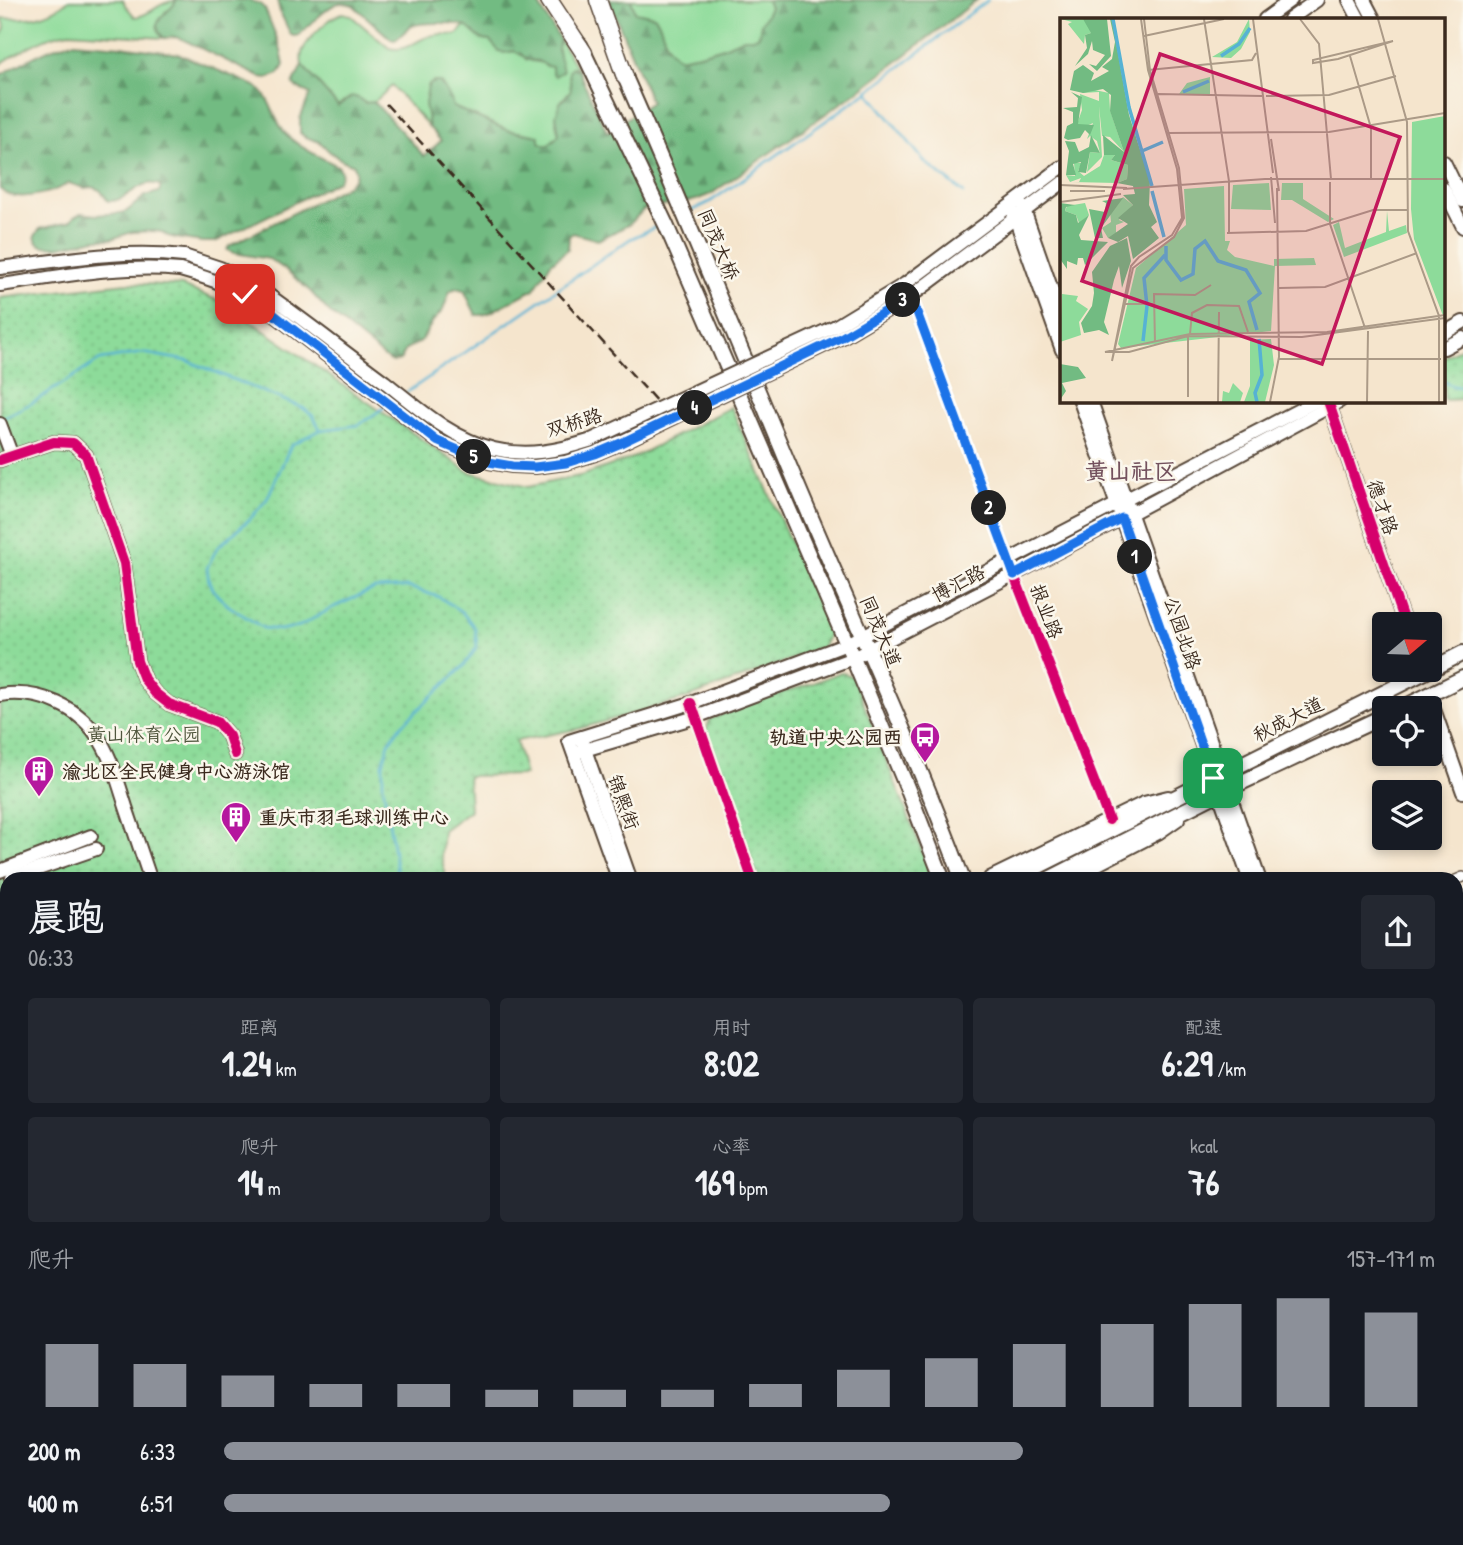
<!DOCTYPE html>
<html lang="zh">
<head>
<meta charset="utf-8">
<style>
	body { margin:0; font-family:"Patrick Hand","LXGW WenKai TC",sans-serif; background:#242831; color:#f1f3f6; height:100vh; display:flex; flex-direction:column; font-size:26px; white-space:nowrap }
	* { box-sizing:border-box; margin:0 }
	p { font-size:23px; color:#9ea1a6 }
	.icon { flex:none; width:38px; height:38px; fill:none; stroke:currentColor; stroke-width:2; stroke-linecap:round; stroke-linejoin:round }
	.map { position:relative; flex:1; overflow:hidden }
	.sheet { position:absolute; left:0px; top:872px; width:1463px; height:674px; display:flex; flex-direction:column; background:#171b24; border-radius:21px 21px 0 0; box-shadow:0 4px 10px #0003 }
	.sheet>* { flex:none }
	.needle { width:46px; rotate:71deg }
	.buttons { position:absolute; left:1372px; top:612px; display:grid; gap:14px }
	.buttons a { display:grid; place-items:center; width:70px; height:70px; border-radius:7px; background:#171b24; box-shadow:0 4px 10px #0003; font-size:35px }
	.pin { position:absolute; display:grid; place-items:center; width:60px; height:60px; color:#fff; margin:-30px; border-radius:14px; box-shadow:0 4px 10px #0006 }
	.km { position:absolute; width:35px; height:35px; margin:-18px; border-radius:50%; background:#222; color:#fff; font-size:19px; line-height:35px; text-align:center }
	.round { display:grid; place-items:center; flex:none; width:74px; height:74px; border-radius:7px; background:#242831 }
	.overview { display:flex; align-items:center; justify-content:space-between; height:119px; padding:0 28px }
	h1 { font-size:38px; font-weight:800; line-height:52px }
	.figures { display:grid; grid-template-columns:repeat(3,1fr); gap:10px; height:119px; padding:7px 28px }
	.figures div { display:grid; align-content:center; border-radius:7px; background:#242831; text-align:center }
	.figures b { font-size:35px; font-weight:800 }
	.figures small { font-size:19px; font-weight:400 }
	.figures p { font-size:19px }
	.chart { height:196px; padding:14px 28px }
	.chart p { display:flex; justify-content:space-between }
	.chart svg { width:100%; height:126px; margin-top:7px; stroke:#8c9099; stroke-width:6 }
	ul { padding:0 28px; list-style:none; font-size:23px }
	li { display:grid; grid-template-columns:112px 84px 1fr; align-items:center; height:52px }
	li i { height:18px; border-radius:9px; background:#8c9099 }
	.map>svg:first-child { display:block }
	.grass { fill:#8ddb9a; stroke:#64825c; stroke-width:2 }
	.forest { fill:url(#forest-firs); stroke:#567250; stroke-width:2 }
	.park { fill:url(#park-dots); stroke:#64825c; stroke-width:2 }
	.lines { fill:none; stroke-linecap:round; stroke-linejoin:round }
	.stream { stroke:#56b2d4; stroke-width:2.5 }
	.street-casing { stroke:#574638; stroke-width:12 }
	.secondary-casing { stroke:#574638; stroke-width:16 }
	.primary-casing { stroke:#574638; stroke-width:18 }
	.highway-casing { stroke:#574638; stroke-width:19 }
	.street { stroke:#fff; stroke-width:9 }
	.secondary { stroke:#fff; stroke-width:12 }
	.primary { stroke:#fff; stroke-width:14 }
	.highway { stroke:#fff; stroke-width:16 }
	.rail { stroke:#3b2a1e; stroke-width:2.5; stroke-dasharray:10 5; stroke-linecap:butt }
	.secondary-bridge-casing { stroke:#574638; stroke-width:16; stroke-linecap:butt }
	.secondary-bridge { stroke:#fff; stroke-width:12 }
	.cycleway-casing { stroke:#fbf7ec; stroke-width:15 }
	.cycleway { stroke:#d6006c; stroke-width:10 }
	.route-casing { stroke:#fff; stroke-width:14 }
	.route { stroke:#1a73e8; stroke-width:9 }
	.labels { text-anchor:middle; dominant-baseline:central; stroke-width:5; stroke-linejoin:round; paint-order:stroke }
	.street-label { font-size:19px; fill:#3b2a1e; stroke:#fbf7ec }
	.park-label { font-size:19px; fill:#50563d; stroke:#fbf7ec }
	.poi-label { font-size:19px; font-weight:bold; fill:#3b2a1e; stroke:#fbf7ec; text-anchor:start }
	.quarter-label { font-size:23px; font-weight:bold; fill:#74525e; stroke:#fbf7ec }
	.inset-river { fill:none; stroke:#56b2d4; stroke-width:3.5 }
	.inset-road { fill:none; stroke:#ab9a87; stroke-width:2 }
	.view { fill:#c2185b; fill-opacity:0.15; stroke:#c2185b; stroke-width:3.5 }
	.inset-edge { fill:none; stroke:#3b2a1e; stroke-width:3.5 }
</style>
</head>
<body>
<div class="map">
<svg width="1463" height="1545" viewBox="0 0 1463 1545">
	<defs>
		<pattern id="forest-firs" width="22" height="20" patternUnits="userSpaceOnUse" patternTransform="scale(1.75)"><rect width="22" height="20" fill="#72bb82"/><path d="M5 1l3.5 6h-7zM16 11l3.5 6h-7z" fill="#5f986a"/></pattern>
		<pattern id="park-dots" width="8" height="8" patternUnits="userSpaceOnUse" patternTransform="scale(1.75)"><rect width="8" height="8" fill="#8ddb9a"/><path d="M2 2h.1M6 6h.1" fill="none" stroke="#7bbc84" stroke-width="1.8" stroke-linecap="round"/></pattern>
	</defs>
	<rect width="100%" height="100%" fill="#fbf7ec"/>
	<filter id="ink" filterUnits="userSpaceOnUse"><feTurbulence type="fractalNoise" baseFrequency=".0143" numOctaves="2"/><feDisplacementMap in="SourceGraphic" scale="14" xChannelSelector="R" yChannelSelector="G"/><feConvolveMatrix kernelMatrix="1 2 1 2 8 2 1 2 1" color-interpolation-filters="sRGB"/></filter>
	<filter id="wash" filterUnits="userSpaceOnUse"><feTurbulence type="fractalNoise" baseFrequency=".00686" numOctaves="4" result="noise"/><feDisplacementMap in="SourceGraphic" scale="28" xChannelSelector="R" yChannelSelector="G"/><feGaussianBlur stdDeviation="1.57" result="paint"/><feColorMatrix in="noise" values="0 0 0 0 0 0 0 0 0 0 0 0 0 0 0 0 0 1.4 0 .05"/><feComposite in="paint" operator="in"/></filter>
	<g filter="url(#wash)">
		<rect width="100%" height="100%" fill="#f5e5cd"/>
		<g class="grass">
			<path d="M69 0H123L125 5 135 17C151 16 160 0 176 1L173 8 165 12 159 32 164 38 70 32C43 36 23 50 0 64V38L5 28 4 22 0 18C26 20 48 18 69 0Z"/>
			<path d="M631 0H767L770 8 761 24 759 36 752 38H744L724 47 700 54 679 58C665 50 664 32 657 19L654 16 635 12Z"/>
			<path d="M343 13 350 15 389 48C407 53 417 38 434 35 442 33 450 36 457 34L465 25 485 41H490C498 49 503 54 514 51L532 61 543 63 558 52V46L560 40 578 70 572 67 569 71 571 90 560 103 556 123 559 135 549 144 544 145 539 142 534 135 507 130 453 107 451 100 440 82H433L428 86 429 127 392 86 374 102 365 103 358 98 344 101 338 106 302 65C301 59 301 53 304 48 311 36 330 16 343 13Z"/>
		</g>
		<g class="forest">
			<path d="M174 0H249L260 4 265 9 280 46 284 65 279 74 268 78 260 77 182 39 175 37 164 38 159 32 157 25C162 11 171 12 176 1Z"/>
			<path d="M277 0H536L560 40C555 51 561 60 563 71L555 76 552 72V67L547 66 538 61 527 60 520 53 514 51 504 53 499 51 490 41C480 41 475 33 467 27 459 22 422 22 412 26 406 29 401 36 395 40L391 39 353 5C347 3 341 2 336 4 324 9 309 26 299 35L294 36 291 35 280 12Z"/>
			<path d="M609 0H631L635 12 654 16 657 19C664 32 665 50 679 58L700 54 724 47 744 38H752L759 36 761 24 770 8 767 0H977L864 87 711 194 696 200 644 209 630 224 598 240 573 233 569 236 568 249 551 263 534 289 489 313 482 315H476L464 290 456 288 450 291 443 310 433 321 423 338 419 343 407 348 400 360 393 362 387 359 329 312 310 291 286 270 269 259 234 253 227 250 229 246 347 186 354 179 356 172 354 165 342 160 330 152 320 142 305 137 300 133V119L310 94C304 90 299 90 293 85L302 65 338 106 352 96 358 98 365 103 374 102 424 156 441 141 429 127 425 104 428 86 434 82H440L451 100 453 107 507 130 539 136V142L544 145 549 144 559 135 556 116 560 103 571 90 569 71 572 67 578 70 607 132 651 102Z"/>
			<path d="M73 42 121 46 179 54 255 86C272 97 272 118 285 133 296 146 323 159 338 166 343 172 342 175 338 181L215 242H202L176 238 168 236 162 232 155 231 132 232 111 239H96L58 247 43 246 37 243 35 236 40 229 69 222 74 217 81 213 96 215 121 213 127 211 145 196 159 192 161 186C141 175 128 203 108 201L100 190 92 187 84 188 69 183C53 193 15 204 0 189V75C24 62 46 48 73 42Z"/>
		</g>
		<g class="park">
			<polygon points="126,283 182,286 224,303 469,472 528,487 584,475 635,457 731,407 830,632 822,648 687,698 578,729 516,741 525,775 468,776 470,810 443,830 441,855 446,878 7,878 7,934 0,913 0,298"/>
			<polygon points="1463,347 1463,399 1444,400 1444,357"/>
			<polygon points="841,672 853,677 933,878 758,878 706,731 710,719 768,696 805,686"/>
			<polygon points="0,1088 7,1095 7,1236 0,1238"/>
		</g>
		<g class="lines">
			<g class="stream">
				<polyline points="868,92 925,162 964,193"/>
				<polyline points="689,212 710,202 867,92 988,0"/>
				<polyline points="1444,382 1453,386 1463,387"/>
				<polyline points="406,393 630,239 660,225"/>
				<polyline points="386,406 359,425 320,430 291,445 267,499 251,518 217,548 207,568 209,582 217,595 229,606 263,628 280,630 300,626 334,607 374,589 408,587 439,597 462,612 475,628 477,647 463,667 399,728 389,743 383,764 383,785 398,878"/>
				<polyline points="0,419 32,403 100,360 143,353 188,361 303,408 313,416 320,429"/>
				<polyline points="0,1146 7,1141"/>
			</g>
		</g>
	</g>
	<g filter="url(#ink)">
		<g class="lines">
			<g class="street-casing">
				<g id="street">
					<polyline points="911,296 1014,575 1109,820"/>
					<polyline points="691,703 752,878"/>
					<polyline points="1456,880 1463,877"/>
					<polyline points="366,1538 372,1545"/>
					<polyline points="1360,1538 1363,1545"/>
					<polyline points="83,1545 104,1538"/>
					<polyline points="950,1545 968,1538"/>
				</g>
			</g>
			<g class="secondary-casing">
				<g id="secondary">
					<polyline points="1349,0 1359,19"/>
					<polyline points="1364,0 1374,19"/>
					<polyline points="1265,19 1291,0"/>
					<polyline points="1290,19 1317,0"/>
					<polyline points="1444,162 1463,201"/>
					<polyline points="1444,189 1463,227"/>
					<polyline points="1023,207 1062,319"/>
					<polyline points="1013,212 1062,350"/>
					<path d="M0 268C62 260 122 249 184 256"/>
					<path d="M0 285C60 277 120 264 180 270"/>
					<polyline points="836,326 905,284 1062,167"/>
					<polyline points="1444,333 1463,322"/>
					<polyline points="842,337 911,296 1062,183"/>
					<polyline points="1444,348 1463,338"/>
					<polyline points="1080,401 1249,878"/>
					<polyline points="1091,401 1259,878"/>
					<polyline points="1328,401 1405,625"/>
					<polyline points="0,424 12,456"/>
					<polyline points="0,460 54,442 73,443 86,455 124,563 137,661 144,679 155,693 169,704 217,722 229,736 235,754"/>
					<path d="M0 695C39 689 81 707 101 742 113 762 119 785 126 807 134 831 142 855 150 878"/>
					<polyline points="1429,695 1463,792"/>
					<polyline points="583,744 630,878"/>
					<polyline points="574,753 696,717 853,658 1130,514 1340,401"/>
					<polyline points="0,871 91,836"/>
					<polyline points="12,878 96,849"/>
					<polyline points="618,878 569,741 691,703 847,644 1316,401"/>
					<polyline points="990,878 1144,803 1168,797"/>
					<polyline points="1071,878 1158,833 1178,819"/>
					<polyline points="1456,1061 1463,1058"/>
					<polyline points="1456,1074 1463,1070"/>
					<polyline points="1456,1339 1463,1351"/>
					<polyline points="1456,1362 1463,1375"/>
					<polyline points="0,1417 7,1437"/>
					<polyline points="0,1444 7,1465"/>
					<polyline points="32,1538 34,1545"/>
					<polyline points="42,1538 44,1545"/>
					<polyline points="555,1538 560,1545"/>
					<polyline points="571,1538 577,1545"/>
					<polyline points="991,1538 994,1545"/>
					<polyline points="1005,1538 1007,1545"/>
					<polyline points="522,1545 531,1538"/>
					<polyline points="539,1545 548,1538"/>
				</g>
			</g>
			<g class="primary-casing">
				<g id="primary">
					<polyline points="580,45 666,225 853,658 908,790 942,878"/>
					<path d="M621 68C680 200 734 334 790 468 847 605 911 739 962 878"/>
					<polyline points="1430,670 1463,653"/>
					<polyline points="1400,709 1463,678"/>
					<polyline points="1015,878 1429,670"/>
					<polyline points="1051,878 1219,793 1384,716"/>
					<polyline points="0,958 7,975"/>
					<polyline points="0,987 7,989"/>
					<polyline points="0,1051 7,1072"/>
					<polyline points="0,1249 7,1247"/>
					<polyline points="0,1272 7,1270"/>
					<polyline points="183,1538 186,1545"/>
					<polyline points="207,1538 210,1545"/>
					<polyline points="1171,1538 1173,1545"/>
					<polyline points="1188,1538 1190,1545"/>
				</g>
			</g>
			<g class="highway-casing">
				<g id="highway">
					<polyline points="549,0 584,53"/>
					<polyline points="598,0 625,77"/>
				</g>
			</g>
			<use href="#street" class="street"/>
			<use href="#secondary" class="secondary"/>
			<use href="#primary" class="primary"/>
			<use href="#highway" class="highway"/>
			<polyline class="rail" points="386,104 660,405"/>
			<g class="secondary-bridge-casing">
				<g id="secondary-bridge">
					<path d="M184 256 220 268 251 283C297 314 340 349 385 382 418 408 452 439 494 449 527 457 557 451 589 441L836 326"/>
					<path d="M180 270C216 280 236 288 267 309L437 441 465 453 489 462 512 466 535 467 566 463 595 454 621 443 842 337"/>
				</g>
			</g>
			<use href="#secondary-bridge" class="secondary-bridge"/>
			<g class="cycleway-casing">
				<g id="cycleway">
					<polyline points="911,296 1014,575 1109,820"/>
					<polyline points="1328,401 1405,625"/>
					<polyline points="0,460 54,442 73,443 86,455 124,563 137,661 144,679 155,693 169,704 217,722 229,736 235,754"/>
					<polyline points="691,703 752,878"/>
				</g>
			</g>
			<use href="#cycleway" class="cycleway"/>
		</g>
	</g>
	<g class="lines" filter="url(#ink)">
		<g class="route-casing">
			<polyline id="route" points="245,294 267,309 437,441 465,453 489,462 512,466 535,467 566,463 595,454 621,443 842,337 911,296 1014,575 1122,518 1213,778"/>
		</g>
		<use href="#route" class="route"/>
	</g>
	<defs>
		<g id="bus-pin" transform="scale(1.575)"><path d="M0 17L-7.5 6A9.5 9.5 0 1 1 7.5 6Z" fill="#b5179e" stroke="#fbf7ec"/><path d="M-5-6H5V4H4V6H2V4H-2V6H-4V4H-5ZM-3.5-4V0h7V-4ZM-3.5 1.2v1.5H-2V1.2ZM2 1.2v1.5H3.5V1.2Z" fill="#fff"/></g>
		<g id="building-pin" transform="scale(1.575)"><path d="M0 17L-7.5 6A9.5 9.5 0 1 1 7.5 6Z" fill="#b5179e" stroke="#fbf7ec"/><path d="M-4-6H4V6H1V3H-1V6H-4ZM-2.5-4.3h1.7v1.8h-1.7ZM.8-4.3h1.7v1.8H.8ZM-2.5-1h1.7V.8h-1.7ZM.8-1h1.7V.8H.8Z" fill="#fff"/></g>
	</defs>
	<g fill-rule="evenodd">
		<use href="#bus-pin" x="925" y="737"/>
		<use href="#building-pin" x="39" y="771"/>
		<use href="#building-pin" x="236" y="817"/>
	</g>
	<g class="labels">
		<g class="street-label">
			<text transform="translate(719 244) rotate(67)">同茂大桥</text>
			<text transform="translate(574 422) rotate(-17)">双桥路</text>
			<text transform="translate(1383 507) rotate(71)">德才路</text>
			<text transform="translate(958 583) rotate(-28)">博汇路</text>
			<text transform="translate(1047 611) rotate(69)">报业路</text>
			<text transform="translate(881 631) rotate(67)">同茂大道</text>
			<text transform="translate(1183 633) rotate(71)">公园北路</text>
			<text transform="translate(1288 719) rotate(-27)">秋成大道</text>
			<text transform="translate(624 802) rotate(70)">锦熙街</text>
		</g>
		<g class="park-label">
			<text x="144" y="734">黄山体育公园</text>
		</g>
		<g class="poi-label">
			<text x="902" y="737" text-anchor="end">轨道中央公园西</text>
			<text x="62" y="771">渝北区全民健身中心游泳馆</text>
			<text x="259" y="817">重庆市羽毛球训练中心</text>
		</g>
		<g class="quarter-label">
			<text x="1131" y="470">黄山社区</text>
		</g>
	</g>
	<g transform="translate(1060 18)">
		<rect width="385" height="385" fill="#f5e5cd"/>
		<path d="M1 1H23L29 6 31 15 25 17 24 26 8 6 12 4ZM30 71 49 75 50 92 64 134 50 119 42 118 39 88 42 139 27 154 30 134 40 135 37 123 30 118 27 121 33 105 24 109 17 106 22 92 20 76 39 83V74L22 75ZM44 137H55L51 142 68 147 67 161 57 165 12 164H19L21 160 10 164 6 157 15 158 14 145H22L18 153 24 158 40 148ZM63 179 73 187 59 202 64 204 56 207V217L48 220 42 210 51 204 50 193ZM25 185 29 197 19 205 16 197 5 193 7 188ZM2 276 18 278 16 283 28 291 19 304 21 317 0 324ZM173 365 183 375 180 384H162L163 373 169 375Z" fill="#8ddb9a"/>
		<path d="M23 1H47L51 38 37 53 29 46 36 48 45 37 33 32 32 23 28 36 15 48 27 30 25 17 31 15ZM50 1H52L69 97 90 163 89 187 97 204 91 209 99 220 73 241 68 218 58 224 48 220 68 206 58 200 73 187 63 177 75 176 73 168 57 165 67 161 68 147 51 142 55 137H44L43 117 64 134 50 93 51 77 43 71 23 75 10 72 14 53 23 47 34 55 31 63 49 53 42 49 52 41 55 24ZM11 74 22 79 18 106 34 107 30 117 25 112 20 120 8 122 4 120 7 108 13 105V94L3 90 17 89 18 80ZM31 117 40 135 30 134 26 155 18 154 21 144 13 146 16 157H6L9 133 5 123 15 124 19 134 29 129ZM63 180 41 210 43 220H35L29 191 45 194 46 185 42 183ZM0 185 15 187 6 189 5 193 16 197 18 205 29 197 19 217 21 222 48 224 25 247 23 240H18L17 247 7 243V251L0 241ZM67 220 71 243 62 270 59 248 54 262 44 304 49 317 39 312 24 315 21 305 32 288 34 275 32 254 50 228ZM0 346 18 349 26 360 2 365 6 373 0 382Z" fill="#72bb82"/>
		<path d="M189 1 190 14 181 31 171 40 152 39 177 24ZM150 59V76H119L127 65ZM385 98V384V303L354 221 351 191 352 104ZM209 165 211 192 171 191 173 167ZM222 165H243V181L274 201 268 204 232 182H221ZM164 168 165 223H170L167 232 175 239 214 248V241L254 240 256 247 215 248 211 313 61 330 58 326 76 250 126 207 124 171ZM327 193 329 213 346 207 347 215 284 239 273 207 279 204 285 230 326 214ZM211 321 214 347 205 384H184L190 368V322Z" fill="#8ddb9a"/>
		<path class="inset-river" d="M53 1 69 89 92 168M161 38 179 26 190 10M123 74 149 63M82 133 103 124M92 173 104 219M106 228V242L121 262 133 256 135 231 145 223 158 243 186 252 200 275 189 284 197 312M83 323 87 288 84 260 105 237M197 384 195 375 202 357 199 321"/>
		<path class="inset-road" d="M81 1 88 52 117 151 122 200 112 217 79 239 71 248 52 343 73 250 114 219 124 200 119 150 90 52 84 1M144 1 169 163V215M193 1 213 155M240 1 259 26 271 161M318 1 347 104 348 213 379 298V384M84 18 164 1M333 23 278 41 253 45V42ZM290 38 311 110V161M88 52 192 42 196 35M98 76 202 78M206 78 269 77 336 58M107 115 269 114 385 95M211 121 219 173M211 159 215 205M270 164V206L305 310M0 167 67 170M63 171 205 161H385M10 173H45M0 184 61 176M167 215 246 213 313 192H347M219 270 265 269 357 235M64 286H93M385 297 267 314 130 316 45 334H69L128 318 242 319 385 300M130 316 132 295 147 287 179 288 188 314M95 325 94 276 135 277 151 267M219 341H381M128 379V318M158 384 159 294M210 384 219 339 217 170M307 384 308 313"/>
		<path class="view" d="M100 36 340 119 262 346 22 263Z"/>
		<rect width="385" height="385" class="inset-edge"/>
	</g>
</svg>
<div class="buttons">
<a><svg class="needle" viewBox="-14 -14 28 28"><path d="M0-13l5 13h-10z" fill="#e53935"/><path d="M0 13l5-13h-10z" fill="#9ea1a6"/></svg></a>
<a><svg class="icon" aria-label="locate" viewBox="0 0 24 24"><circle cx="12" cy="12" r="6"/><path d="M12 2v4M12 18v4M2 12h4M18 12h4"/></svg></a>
<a><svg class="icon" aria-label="layers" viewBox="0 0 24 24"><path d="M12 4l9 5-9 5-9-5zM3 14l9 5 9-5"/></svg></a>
</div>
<div class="pin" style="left:1213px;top:778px;background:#1e9e55"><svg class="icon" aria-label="arrive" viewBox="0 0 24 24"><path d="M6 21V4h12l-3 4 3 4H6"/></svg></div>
<div class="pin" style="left:245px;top:294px;background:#d93025"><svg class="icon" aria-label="check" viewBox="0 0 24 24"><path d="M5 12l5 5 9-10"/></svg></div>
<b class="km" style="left:1135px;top:557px">1</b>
<b class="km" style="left:989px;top:508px">2</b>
<b class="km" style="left:903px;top:300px">3</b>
<b class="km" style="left:695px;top:408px">4</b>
<b class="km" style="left:474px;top:457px">5</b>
<section class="sheet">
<div class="overview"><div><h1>晨跑</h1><p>06:33</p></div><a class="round"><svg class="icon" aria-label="share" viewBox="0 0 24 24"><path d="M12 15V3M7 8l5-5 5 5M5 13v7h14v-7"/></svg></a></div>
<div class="figures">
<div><p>距离</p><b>1.24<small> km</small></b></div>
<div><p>用时</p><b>8:02</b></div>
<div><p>配速</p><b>6:29<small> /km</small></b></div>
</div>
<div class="figures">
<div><p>爬升</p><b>14<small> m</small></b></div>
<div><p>心率</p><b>169<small> bpm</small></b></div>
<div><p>kcal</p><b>76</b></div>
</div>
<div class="chart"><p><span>爬升</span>157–171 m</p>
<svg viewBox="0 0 160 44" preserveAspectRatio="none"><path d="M5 44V22M15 44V29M25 44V33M35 44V36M45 44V36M55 44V38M65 44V38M75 44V38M85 44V36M95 44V31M105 44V27M115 44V22M125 44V15M135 44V8M145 44V6M155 44V11"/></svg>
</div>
<ul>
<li><b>200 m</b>6:33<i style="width:66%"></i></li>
<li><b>400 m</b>6:51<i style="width:55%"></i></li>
</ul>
</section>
</div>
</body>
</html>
